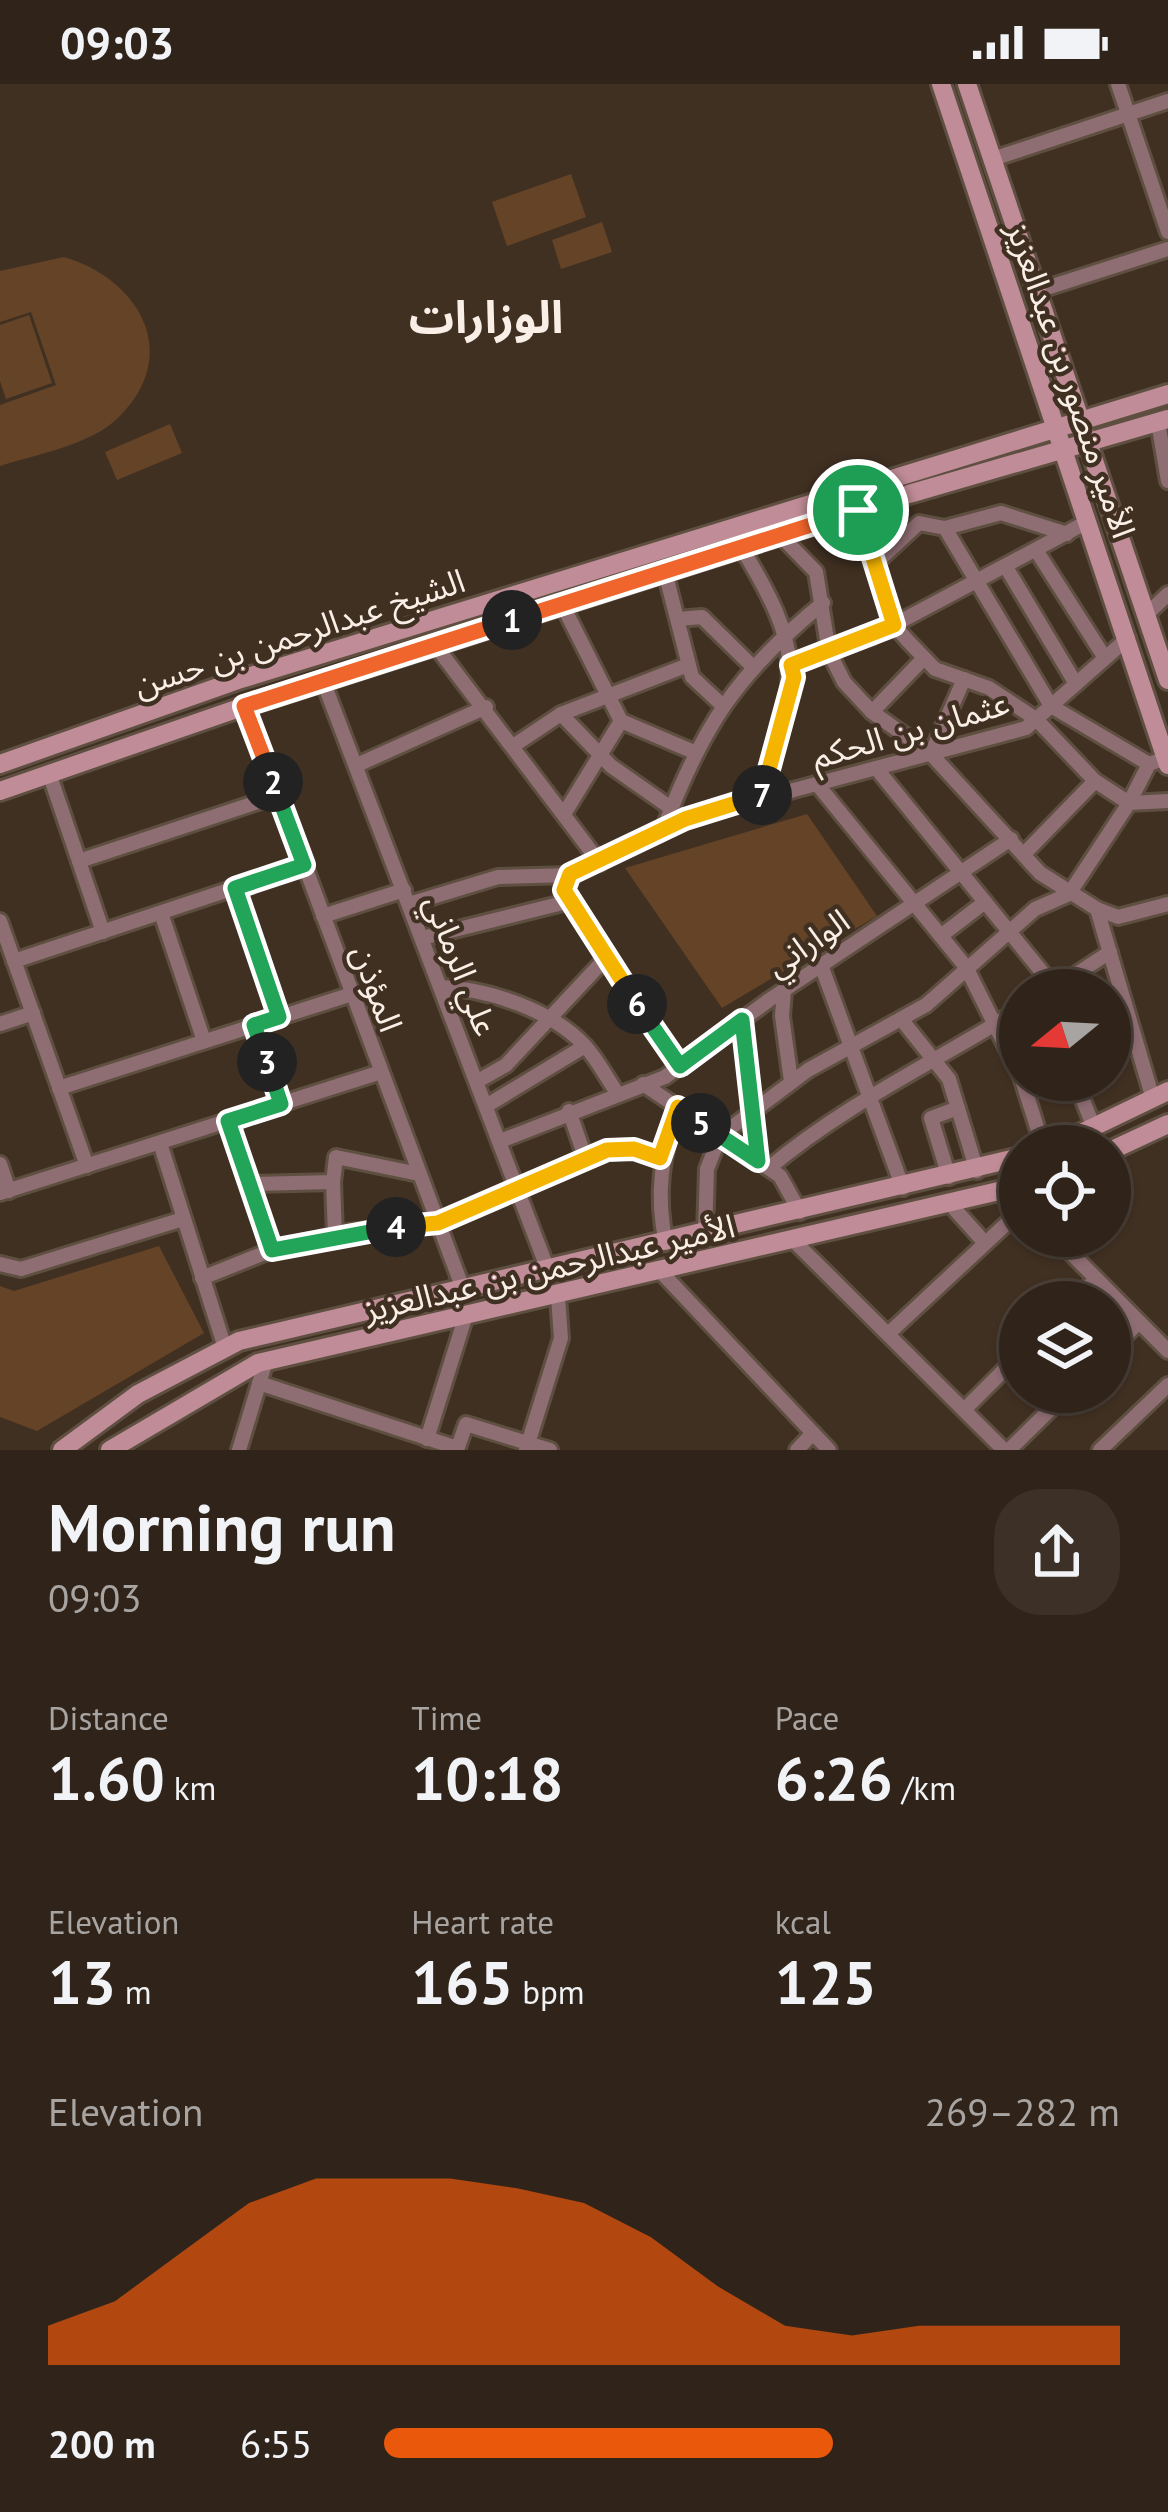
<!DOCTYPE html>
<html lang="en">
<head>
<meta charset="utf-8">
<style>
	body { margin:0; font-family:"PT Sans","Noto Sans Arabic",sans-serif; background:#3c3027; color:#f1f3f6; height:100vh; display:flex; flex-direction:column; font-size:45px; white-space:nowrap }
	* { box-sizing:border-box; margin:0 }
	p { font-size:39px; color:#a8a4a2 }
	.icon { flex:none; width:66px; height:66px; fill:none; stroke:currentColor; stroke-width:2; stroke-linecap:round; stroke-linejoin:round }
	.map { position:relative; height:1366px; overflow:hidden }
	.panel { display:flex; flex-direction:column; background:#30241a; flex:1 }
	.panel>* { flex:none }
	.needle { width:78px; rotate:252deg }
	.tools { position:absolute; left:999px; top:885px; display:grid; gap:24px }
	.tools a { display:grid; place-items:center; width:132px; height:132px; border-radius:50%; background:#30241a; box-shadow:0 3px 9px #0004,0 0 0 3px #4b4139; font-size:60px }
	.pin { position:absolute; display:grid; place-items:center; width:102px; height:102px; color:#fff; margin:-51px; border:6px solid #fff; border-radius:50%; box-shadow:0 3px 12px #0007 }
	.km { position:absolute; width:60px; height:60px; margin:-30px; border-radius:50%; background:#222; color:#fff; font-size:33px; line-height:60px; text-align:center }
	.round { display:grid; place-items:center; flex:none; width:126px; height:126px; border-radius:48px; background:#3c3027 }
	.summary { display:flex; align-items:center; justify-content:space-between; height:204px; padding:0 48px }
	h1 { font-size:66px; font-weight:700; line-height:90px }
	.metrics { display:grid; grid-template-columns:repeat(3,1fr); gap:18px; height:204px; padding:12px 48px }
	.metrics div { display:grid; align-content:center }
	.metrics b { font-size:60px; font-weight:700 }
	.metrics small { font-size:33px; font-weight:400 }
	.metrics p { font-size:33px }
	.chart { height:336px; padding:24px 48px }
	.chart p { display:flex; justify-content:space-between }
	.chart svg { width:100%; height:216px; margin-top:12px; fill:#ea580c; opacity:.7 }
	ul { padding:0 48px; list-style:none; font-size:39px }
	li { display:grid; grid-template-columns:192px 144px 1fr; align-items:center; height:90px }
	li i { height:30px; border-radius:15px; background:#ea580c }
	.status { display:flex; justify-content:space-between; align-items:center; height:84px; padding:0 60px; background:#30241a; direction:ltr }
	.status svg { height:33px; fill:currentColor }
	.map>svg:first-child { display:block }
	.green { fill:#654327 }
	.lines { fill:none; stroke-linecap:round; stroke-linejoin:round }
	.street-casing { stroke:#5e4f41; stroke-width:20 }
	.secondary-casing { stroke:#5e4f41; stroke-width:24 }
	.street { stroke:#8e6d73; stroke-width:14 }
	.secondary { stroke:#c08c97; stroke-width:18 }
	.split-1-casing { stroke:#fff; stroke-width:24 }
	.split-2-casing { stroke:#fff; stroke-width:24 }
	.split-3-casing { stroke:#fff; stroke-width:24 }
	.split-4-casing { stroke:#fff; stroke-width:24 }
	.split-5-casing { stroke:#fff; stroke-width:24 }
	.split-6-casing { stroke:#fff; stroke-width:24 }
	.split-7-casing { stroke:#fff; stroke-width:24 }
	.split-8-casing { stroke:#fff; stroke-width:24 }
	.split-1 { stroke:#f0652b; stroke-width:15 }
	.split-2 { stroke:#f0652b; stroke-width:15 }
	.split-3 { stroke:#22a559; stroke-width:15 }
	.split-4 { stroke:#22a559; stroke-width:15 }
	.split-5 { stroke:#f5b400; stroke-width:15 }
	.split-6 { stroke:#22a559; stroke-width:15 }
	.split-7 { stroke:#f5b400; stroke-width:15 }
	.split-8 { stroke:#f5b400; stroke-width:15 }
	.labels { text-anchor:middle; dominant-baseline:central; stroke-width:9; stroke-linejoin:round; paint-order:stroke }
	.street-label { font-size:33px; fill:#faefe6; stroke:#403022 }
	.district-label { font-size:45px; font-weight:bold; fill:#faefe6; stroke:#403022 }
</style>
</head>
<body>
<div class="status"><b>09:03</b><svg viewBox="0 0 49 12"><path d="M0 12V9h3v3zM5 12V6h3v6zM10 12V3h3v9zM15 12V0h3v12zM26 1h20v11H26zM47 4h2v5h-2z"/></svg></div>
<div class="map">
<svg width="1168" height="1366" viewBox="0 0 1168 1366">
	<rect width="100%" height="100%" fill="#403022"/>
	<g class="green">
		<polygon points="571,90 586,133 507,162 492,118"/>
		<polygon points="602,138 612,168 561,185 552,156"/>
		<path d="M64 173C139 195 183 270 119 333 91 361 37 370 0 382V321L56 301 31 228 0 238V187Z"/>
		<polygon points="29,231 52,299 6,315 0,297 0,241"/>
		<polygon points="170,340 182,369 117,396 105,368"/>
		<polygon points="807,730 877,832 722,924 625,784"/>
		<polygon points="159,1162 204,1249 37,1347 0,1333 0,1202 14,1207"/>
	</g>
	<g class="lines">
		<g class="street-casing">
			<g id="street">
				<polyline points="1118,0 1168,148"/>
				<polyline points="993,75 1168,17"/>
				<polyline points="1037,207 1168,165"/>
				<polyline points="1158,338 1168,397"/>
				<polyline points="858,426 894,541 908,557 935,585 989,604 1036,635 1095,697 1129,719 1149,680 1166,674"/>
				<polyline points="945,444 1001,429 1067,450"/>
				<polyline points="780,451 816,488 829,568 844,598 872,628 931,670 1040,789 1097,825 1153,1015"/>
				<path d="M741 463C810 575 795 595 761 715"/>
				<polyline points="1036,466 1105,574"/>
				<polyline points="875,480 919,439 945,444 1051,622 1149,680"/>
				<polyline points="1006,483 1076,600"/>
				<polyline points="665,488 692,593 722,621"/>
				<polyline points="562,520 621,637 694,668"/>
				<polyline points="1146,531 1168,510"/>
				<polyline points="678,535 702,533 753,583"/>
				<polyline points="435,561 600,779"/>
				<polyline points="792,581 873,552 1087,438"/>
				<polyline points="323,597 548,1186"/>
				<polyline points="245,622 463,1205"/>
				<polyline points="872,628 924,574"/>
				<polyline points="561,630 611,682 671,724"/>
				<polyline points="513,662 561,630 688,581"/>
				<polyline points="931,670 964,595"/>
				<polyline points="357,681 486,623"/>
				<polyline points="876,684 1055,904"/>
				<polyline points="49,689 103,848"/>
				<polyline points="817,700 966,883 1020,991"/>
				<polyline points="564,730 621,637"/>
				<path d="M663 746C702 643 737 589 823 519"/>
				<polyline points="1024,770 1095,697"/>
				<polyline points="79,777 279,711"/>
				<polyline points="570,791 564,806 680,982"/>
				<polyline points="235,804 279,933"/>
				<polyline points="409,820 498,793 570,791 685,735 1026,644 1128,554"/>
				<polyline points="1097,825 1118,833 1168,820"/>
				<polyline points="161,829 204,957"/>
				<polyline points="323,832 404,806"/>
				<polyline points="0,837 87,1082"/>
				<polyline points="942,851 985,818"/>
				<polyline points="422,854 571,817"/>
				<polyline points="14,877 304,781"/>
				<polyline points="821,881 903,1104"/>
				<path d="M441 903C488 905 552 926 585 962 597 975 607 994 617 1009"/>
				<polyline points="784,906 782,932 791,997"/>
				<polyline points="1052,906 1110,868"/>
				<polyline points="1110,933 1125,921"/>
				<polyline points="901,935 949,995 977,1087"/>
				<polyline points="743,936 758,1077"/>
				<polyline points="0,940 33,929"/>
				<polyline points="253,941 281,1020"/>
				<polyline points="1022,996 1043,1062"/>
				<polyline points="1075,996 1094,1044"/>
				<polyline points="478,997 506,981 606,874"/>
				<polyline points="643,1000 780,1092 800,1128"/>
				<polyline points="59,1004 352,910"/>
				<polyline points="486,1022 585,962"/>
				<polyline points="569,1027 585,1073"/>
				<polyline points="228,1037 272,1166"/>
				<polyline points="500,1057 665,993 769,916 1011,755"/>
				<polyline points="160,1059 225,1264"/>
				<polyline points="0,1080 9,1107"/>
				<path d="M769 1084C845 1020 935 978 1020 925"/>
				<polyline points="949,1093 931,1034 958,1024"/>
				<polyline points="333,1098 335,1151"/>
				<polyline points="250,1100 333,1098 336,1073 419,1090"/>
				<polyline points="0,1109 381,988"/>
				<polyline points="951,1121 985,1159"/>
				<polyline points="705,1150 707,1085 720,1052 808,986 926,921 1035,825 1069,810 1129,719 1168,717"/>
				<polyline points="1054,1152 1168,1267"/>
				<polyline points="795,1158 1004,1366"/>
				<path d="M666 1159C655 1110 662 1069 678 1023"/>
				<polyline points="0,1180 21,1185 183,1135"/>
				<polyline points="662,1189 829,1366"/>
				<polyline points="202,1194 272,1166 349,1148 438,1139 607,1066 635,1065 660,1074"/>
				<polyline points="1073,1218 1096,1195"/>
				<polyline points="888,1250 1020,1127"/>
				<polyline points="1110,1267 1139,1238"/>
				<polyline points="259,1299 457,1364"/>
				<polyline points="964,1326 1020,1270"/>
				<polyline points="427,1355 465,1234"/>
				<polyline points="239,1366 266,1277"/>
				<polyline points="457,1366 466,1340 550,1366"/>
				<polyline points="526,1366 561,1254 558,1213"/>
				<polyline points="797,1366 813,1349"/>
				<polyline points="1009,1366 1068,1308"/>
				<polyline points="1100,1366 1168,1301"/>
			</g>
		</g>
		<g class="secondary-casing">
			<g id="secondary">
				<polyline points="941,0 1168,681"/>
				<polyline points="967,0 1168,596"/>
				<polyline points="0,680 238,596 1168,310"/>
				<polyline points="0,707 245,622 909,410 1168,335"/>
				<polyline points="1054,1062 1168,1007"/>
				<polyline points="1110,1067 1168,1040"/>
				<polyline points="62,1366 138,1310 239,1257 1020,1073"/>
				<polyline points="110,1366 258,1279 1020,1102"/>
			</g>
		</g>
		<use href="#street" class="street"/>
		<use href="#secondary" class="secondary"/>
	</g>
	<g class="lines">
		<g class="split-1-casing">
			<polyline id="split-1" points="512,536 858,426"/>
		</g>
		<g class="split-2-casing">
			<polyline id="split-2" points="273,698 244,622 512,536"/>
		</g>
		<g class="split-3-casing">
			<polyline id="split-3" points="267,978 254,941 279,933 235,804 304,781 273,698"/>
		</g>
		<g class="split-4-casing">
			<polyline id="split-4" points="267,978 281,1020 228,1037 272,1166 396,1143"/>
		</g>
		<g class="split-5-casing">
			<polyline id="split-5" points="396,1143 438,1139 607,1066 634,1065 660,1074 678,1023 701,1039"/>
		</g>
		<g class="split-6-casing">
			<polyline id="split-6" points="637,920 680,982 742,936 758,1077 701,1039"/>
		</g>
		<g class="split-7-casing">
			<polyline id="split-7" points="637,920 564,806 570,790 685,735 762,711"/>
		</g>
		<g class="split-8-casing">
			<polyline id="split-8" points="762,711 794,593 791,581 894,541 858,426"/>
		</g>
		<use href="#split-1" class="split-1"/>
		<use href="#split-2" class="split-2"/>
		<use href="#split-3" class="split-3"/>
		<use href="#split-4" class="split-4"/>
		<use href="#split-5" class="split-5"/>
		<use href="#split-6" class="split-6"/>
		<use href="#split-7" class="split-7"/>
		<use href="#split-8" class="split-8"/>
	</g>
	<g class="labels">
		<g class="street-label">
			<text transform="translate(1072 296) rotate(71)">الأمير منصور بن عبدالعزيز</text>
			<text transform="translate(299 548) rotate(-18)">الشيخ عبدالرحمن بن حسن</text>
			<text transform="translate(910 645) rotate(-16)">عثمان بن الحكم</text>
			<text transform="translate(807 858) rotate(-34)">الواراني</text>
			<text transform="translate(462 881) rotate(69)">علي الرماني</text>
			<text transform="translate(378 904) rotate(70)">المؤذن</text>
			<text transform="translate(549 1183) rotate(-13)">الأمير عبدالرحمن بن عبدالعزيز</text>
		</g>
		<g class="district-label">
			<text x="486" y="232">الوزارات</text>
		</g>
	</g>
</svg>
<div class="tools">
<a><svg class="needle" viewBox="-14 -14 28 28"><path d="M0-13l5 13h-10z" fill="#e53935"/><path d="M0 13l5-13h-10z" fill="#a8a4a2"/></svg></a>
<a><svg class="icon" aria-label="locate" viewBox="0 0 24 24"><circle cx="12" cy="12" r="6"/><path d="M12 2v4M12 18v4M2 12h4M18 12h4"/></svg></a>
<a><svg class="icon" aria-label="layers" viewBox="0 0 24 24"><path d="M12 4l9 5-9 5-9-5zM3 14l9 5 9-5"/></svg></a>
</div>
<div class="pin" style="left:858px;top:426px;background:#1e9e55"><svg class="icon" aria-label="arrive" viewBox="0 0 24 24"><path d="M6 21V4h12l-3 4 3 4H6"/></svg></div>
<b class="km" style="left:512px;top:536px">1</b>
<b class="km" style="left:273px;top:698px">2</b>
<b class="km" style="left:267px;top:978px">3</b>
<b class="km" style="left:396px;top:1143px">4</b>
<b class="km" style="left:701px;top:1039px">5</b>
<b class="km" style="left:637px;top:920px">6</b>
<b class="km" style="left:762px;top:711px">7</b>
</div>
<section class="panel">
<div class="summary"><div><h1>Morning run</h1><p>09:03</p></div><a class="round"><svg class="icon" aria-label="share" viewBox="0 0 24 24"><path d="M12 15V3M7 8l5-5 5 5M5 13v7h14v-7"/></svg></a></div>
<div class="metrics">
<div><p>Distance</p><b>1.60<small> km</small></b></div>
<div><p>Time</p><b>10:18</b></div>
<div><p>Pace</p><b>6:26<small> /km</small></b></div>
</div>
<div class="metrics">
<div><p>Elevation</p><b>13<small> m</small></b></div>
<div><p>Heart rate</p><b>165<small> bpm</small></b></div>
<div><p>kcal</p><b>125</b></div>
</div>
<div class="chart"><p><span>Elevation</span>269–282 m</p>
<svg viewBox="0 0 160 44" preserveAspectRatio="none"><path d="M0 44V36L10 31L20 21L30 11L40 6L50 6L60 6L70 8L80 11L90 18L100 28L110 36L120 38L130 36L140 36L150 36L160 36V44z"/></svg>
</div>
<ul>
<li><b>200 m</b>6:55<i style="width:61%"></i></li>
</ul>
</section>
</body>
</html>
